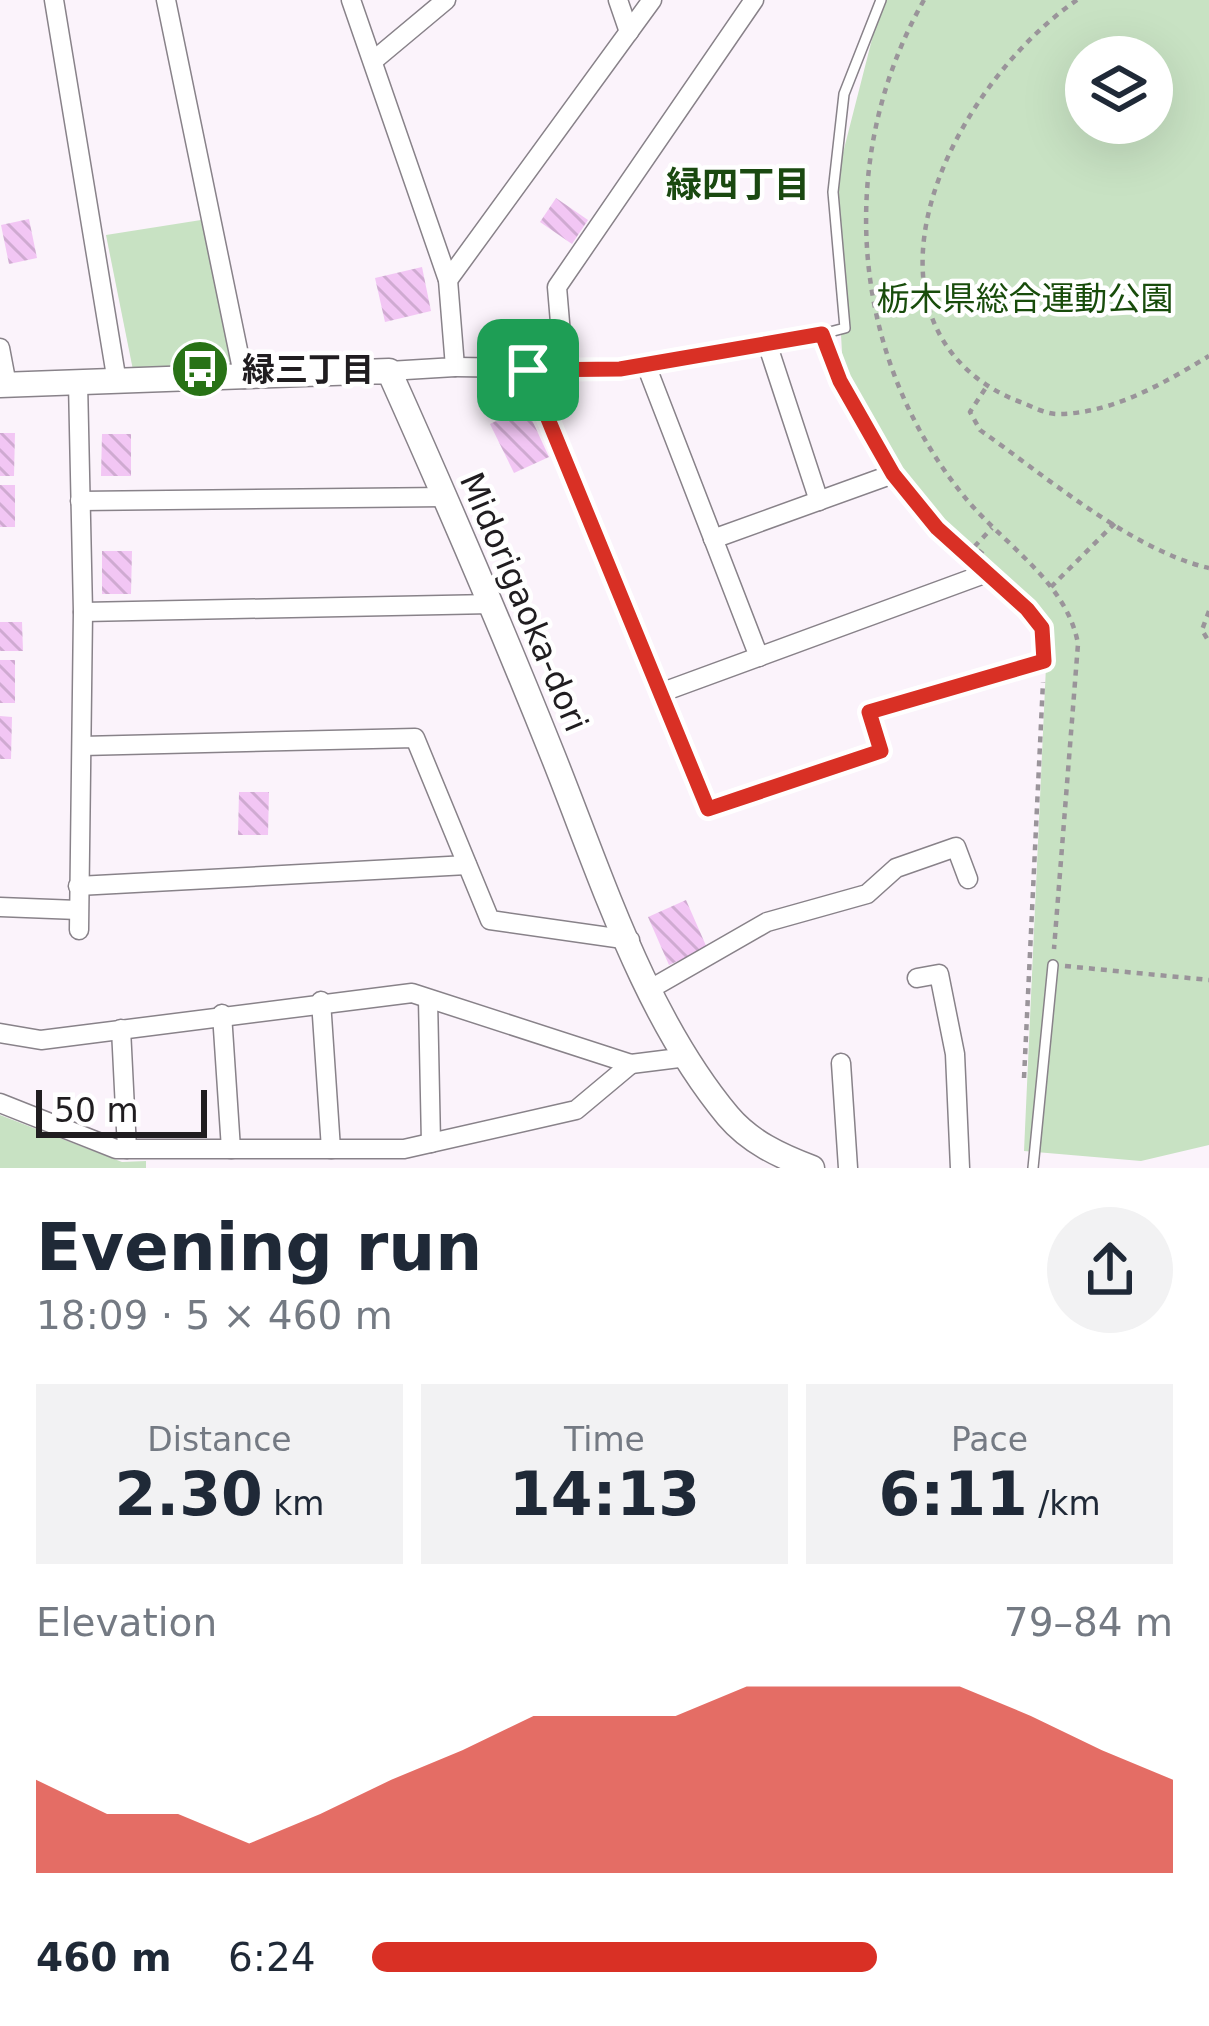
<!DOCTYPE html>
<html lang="en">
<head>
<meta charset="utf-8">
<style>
	body { margin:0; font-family:"DejaVu Sans","Noto Sans JP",sans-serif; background:#f2f2f3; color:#1f2937; height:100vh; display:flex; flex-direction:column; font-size:45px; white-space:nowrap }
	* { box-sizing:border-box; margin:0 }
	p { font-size:39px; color:#747a83 }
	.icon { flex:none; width:66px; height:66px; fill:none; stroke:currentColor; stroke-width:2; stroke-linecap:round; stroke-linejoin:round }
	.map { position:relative; height:1168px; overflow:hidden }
	.panel { display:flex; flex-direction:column; background:#fff; flex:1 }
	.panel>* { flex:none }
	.buttons { position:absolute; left:1065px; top:36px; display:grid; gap:24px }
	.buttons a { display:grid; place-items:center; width:108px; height:108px; border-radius:50%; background:#fff; box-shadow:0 12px 48px #0002; font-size:60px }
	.scale { position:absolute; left:36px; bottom:30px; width:171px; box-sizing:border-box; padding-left:12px; border:6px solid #201d20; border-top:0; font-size:33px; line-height:42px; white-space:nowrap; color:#201d20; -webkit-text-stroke:9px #fff; paint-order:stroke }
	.pin { position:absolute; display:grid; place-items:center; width:102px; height:102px; color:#fff; margin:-51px; border-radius:24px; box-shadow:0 6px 18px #0006 }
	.round { display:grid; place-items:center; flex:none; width:126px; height:126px; border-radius:63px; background:#f2f2f3 }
	.overview { display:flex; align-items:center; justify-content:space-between; height:204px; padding:0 36px }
	h1 { font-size:66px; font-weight:700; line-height:90px }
	.figures { display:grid; grid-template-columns:repeat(3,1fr); gap:18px; height:204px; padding:12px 36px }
	.figures div { display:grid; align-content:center; border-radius:0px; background:#f2f2f3; text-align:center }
	.figures b { font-size:60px; font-weight:700 }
	.figures small { font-size:33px; font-weight:400 }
	.figures p { font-size:33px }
	.chart { height:336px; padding:24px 36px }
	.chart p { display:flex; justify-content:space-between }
	.chart svg { width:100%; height:216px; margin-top:12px; fill:#d93025; opacity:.7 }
	ul { padding:0 36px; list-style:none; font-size:39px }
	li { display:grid; grid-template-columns:192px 144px 1fr; align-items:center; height:90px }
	li i { height:30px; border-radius:15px; background:#d93025 }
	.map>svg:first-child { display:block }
	.green { fill:#c8e2c3; fill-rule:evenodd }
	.building { fill:url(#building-back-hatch) }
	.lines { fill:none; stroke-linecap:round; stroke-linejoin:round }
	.service-casing { stroke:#888289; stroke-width:12 }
	.minor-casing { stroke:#888289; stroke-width:21 }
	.tertiary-casing { stroke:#888289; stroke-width:27 }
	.path { stroke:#9a949a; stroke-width:4.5; stroke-dasharray:6 6; stroke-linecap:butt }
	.service { stroke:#fff; stroke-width:9 }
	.minor { stroke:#fff; stroke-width:18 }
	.tertiary { stroke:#fff; stroke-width:24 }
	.route-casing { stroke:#fff; stroke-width:24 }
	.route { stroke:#d93025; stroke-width:15 }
	.labels { text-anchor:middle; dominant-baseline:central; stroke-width:9; stroke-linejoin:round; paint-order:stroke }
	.park-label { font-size:33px; fill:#184c0b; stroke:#fff }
	.poi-label { font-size:33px; font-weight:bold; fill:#201d20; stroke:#fff; text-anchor:start }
	.street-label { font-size:33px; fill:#201d20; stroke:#fff }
	.neighbourhood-label { font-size:36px; font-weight:bold; fill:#1a4910; stroke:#fff }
</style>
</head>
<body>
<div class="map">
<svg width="1209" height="1168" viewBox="0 0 1209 1168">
	<defs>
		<pattern id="building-back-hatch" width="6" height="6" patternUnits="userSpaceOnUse" patternTransform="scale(3)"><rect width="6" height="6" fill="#f2c6f4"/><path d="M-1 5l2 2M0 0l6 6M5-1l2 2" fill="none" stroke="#cfaad1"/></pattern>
	</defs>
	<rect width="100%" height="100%" fill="#fbf3fb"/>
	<g class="green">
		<path d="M882 0H1209V1145L1141 1161 1024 1151 1048 622 1029 598 921 507 844 388 833 192ZM1086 57H1152V123H1086Z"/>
		<polygon points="201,220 234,367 133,370 106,235"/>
		<polygon points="0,1115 122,1162 146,1161 146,1168 0,1168"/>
	</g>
	<g class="building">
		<polygon points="556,198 588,220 572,244 540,222"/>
		<polygon points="29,219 37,258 9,264 1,225"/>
		<polygon points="422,267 431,311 385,322 375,278"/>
		<polygon points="526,407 549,457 514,473 490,424"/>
		<polygon points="0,433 15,433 14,476 0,476"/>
		<polygon points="102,434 131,434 131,476 101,476"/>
		<rect x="0" y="485" width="15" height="42"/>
		<polygon points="102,551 132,551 131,594 102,594"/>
		<polygon points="0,622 22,622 23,651 0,651"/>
		<rect x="0" y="660" width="15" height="43"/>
		<polygon points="0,716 12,717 11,759 0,759"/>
		<polygon points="239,792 269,792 268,835 238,835"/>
		<polygon points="686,900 707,948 669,965 648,917"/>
	</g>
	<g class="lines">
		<g class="service-casing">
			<g id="service">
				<polyline points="822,334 845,328 833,192 844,94 881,0"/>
				<polyline points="1033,1168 1053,965"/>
			</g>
		</g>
		<g class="minor-casing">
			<g id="minor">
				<polyline points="54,0 117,382"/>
				<polyline points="166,0 244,379"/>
				<polyline points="351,0 448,280 455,367 389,371"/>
				<polyline points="618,0 629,32"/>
				<polyline points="373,61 446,0"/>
				<polyline points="448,280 652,0"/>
				<polyline points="767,343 819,501"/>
				<polyline points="0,348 7,385"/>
				<polyline points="646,365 759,657"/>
				<polyline points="455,367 620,369 822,334"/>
				<polyline points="528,370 708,809 881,751 869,712 1044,661"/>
				<polyline points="564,370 557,287 754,0"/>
				<polyline points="78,382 83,612 79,930"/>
				<polyline points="80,501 445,497"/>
				<polyline points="713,539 893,474"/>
				<polyline points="83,612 492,604"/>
				<polyline points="660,693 987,573"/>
				<polyline points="82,746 415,738 490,920 630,940"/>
				<polyline points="78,886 467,865"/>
				<polyline points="0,907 78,910"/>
				<polyline points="917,978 939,974 955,1054 960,1168"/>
				<polyline points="652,988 767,922 867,894 896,868 956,847 968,879"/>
				<polyline points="428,999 431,1143"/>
				<polyline points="321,1001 331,1149"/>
				<polyline points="222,1014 231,1149"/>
				<polyline points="121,1029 127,1149"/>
				<polyline points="0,1033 41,1040 412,993 631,1064 687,1057"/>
				<polyline points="841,1063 848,1168"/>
				<polyline points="0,1103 116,1149 404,1149 576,1110 631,1064"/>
			</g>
		</g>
		<g class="tertiary-casing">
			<path id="tertiary" d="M0 385 389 371C446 498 501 626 553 756 601 876 644 1015 728 1116 750 1142 780 1156 812 1168"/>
		</g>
		<g class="path">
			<path d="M924 0C835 157 849 354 963 495 1001 543 1067 581 1078 644L1054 949"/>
			<path d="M1077 0C997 55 916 173 923 275 927 338 967 383 1023 403 1033 407 1046 414 1057 414 1112 414 1164 383 1209 356"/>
			<polyline points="828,352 884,458"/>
			<path d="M985 389 970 412 980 430C1044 475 1133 551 1209 568"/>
			<polyline points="905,487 937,528 970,558"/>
			<polyline points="983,554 974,547 992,528"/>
			<path d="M1000 585C1018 601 1041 616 1043 641"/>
			<polyline points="1051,587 1115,523"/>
			<polyline points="1209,611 1202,630 1209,642"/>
			<polyline points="1065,966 1209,980"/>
			<polyline points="1024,1078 1043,682"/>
		</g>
		<use href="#service" class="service"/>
		<use href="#minor" class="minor"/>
		<use href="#tertiary" class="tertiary"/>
	</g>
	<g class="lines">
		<g class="route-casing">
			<polygon id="route" points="822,334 840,381 893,474 937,528 1027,609 1042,628 1044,661 869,712 881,751 708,809 528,370 620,369"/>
		</g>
		<use href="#route" class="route"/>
	</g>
	<defs>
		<g id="bus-disc" transform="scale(3)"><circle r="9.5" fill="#287216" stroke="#fff"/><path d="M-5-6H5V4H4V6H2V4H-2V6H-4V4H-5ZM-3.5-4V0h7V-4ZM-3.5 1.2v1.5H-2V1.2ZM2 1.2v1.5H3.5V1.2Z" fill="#fff"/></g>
	</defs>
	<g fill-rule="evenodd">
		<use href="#bus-disc" x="200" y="369"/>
	</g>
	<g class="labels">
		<g class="park-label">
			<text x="1025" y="298">栃木県総合運動公園</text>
		</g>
		<g class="poi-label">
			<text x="242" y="369">緑三丁目</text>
		</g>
		<g class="street-label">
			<text transform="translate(524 602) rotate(67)">Midorigaoka-dori</text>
		</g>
		<g class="neighbourhood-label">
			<text x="738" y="184">緑四丁目</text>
		</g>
	</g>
</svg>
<div class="buttons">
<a><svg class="icon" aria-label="layers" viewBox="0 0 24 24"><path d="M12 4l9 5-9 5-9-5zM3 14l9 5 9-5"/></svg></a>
</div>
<div class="scale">50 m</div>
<div class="pin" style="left:528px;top:370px;background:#1e9e55"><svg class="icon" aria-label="arrive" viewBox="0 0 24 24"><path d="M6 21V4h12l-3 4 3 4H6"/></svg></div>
</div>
<section class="panel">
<div class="overview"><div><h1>Evening run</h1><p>18:09 · 5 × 460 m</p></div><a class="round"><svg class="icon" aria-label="share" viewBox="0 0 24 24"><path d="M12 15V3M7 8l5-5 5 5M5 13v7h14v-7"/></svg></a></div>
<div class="figures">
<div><p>Distance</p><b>2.30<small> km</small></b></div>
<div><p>Time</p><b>14:13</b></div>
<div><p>Pace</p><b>6:11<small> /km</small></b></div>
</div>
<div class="chart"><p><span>Elevation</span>79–84 m</p>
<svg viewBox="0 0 160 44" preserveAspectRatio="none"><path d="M0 44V25L10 32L20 32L30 38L40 32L50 25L60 19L70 12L80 12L90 12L100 6L110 6L120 6L130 6L140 12L150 19L160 25V44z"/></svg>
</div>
<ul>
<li><b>460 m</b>6:24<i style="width:63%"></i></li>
</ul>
</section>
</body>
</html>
